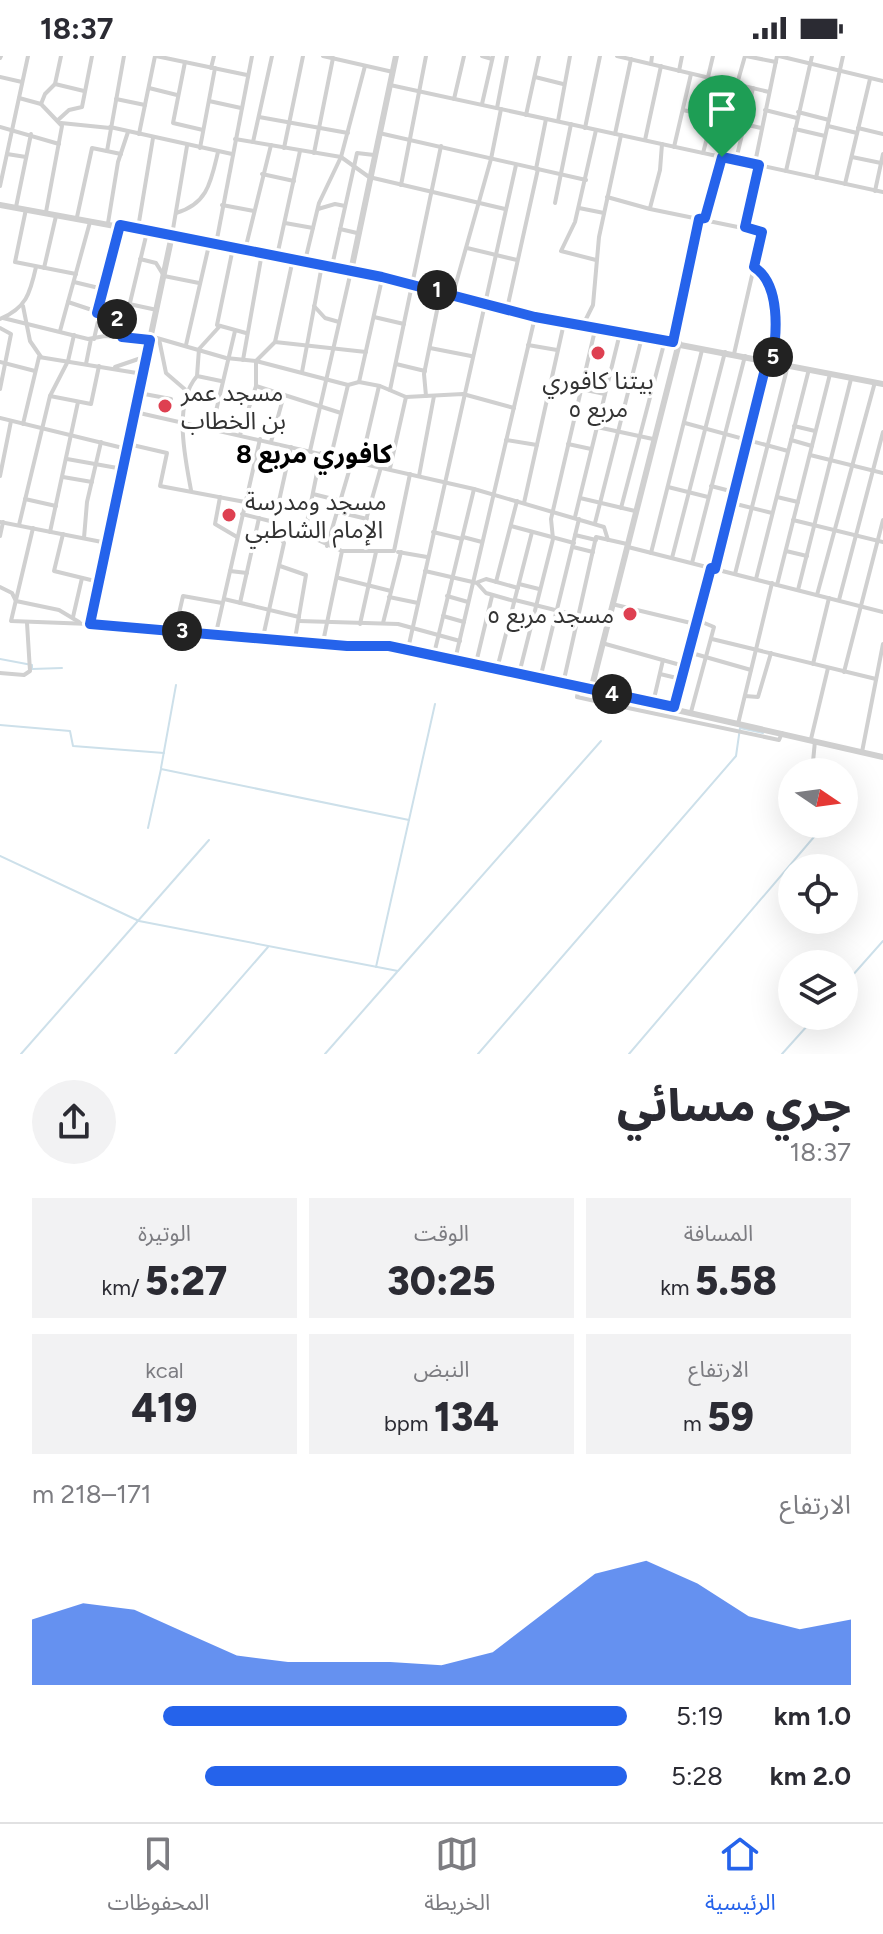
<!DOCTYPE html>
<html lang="ar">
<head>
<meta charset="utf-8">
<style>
	body { margin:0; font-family:Figtree,"Noto Sans Arabic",sans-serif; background:#f2f2f3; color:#2b2b33; direction:rtl; height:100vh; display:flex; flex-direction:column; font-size:30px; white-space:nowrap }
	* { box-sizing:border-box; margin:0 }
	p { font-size:26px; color:#7c7c81 }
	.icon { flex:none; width:44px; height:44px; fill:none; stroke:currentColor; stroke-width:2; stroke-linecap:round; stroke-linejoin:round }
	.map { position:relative; height:998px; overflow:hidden; direction:ltr }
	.drawer { display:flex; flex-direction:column; background:#fff; flex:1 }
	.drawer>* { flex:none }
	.needle { width:52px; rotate:103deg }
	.tools { position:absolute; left:778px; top:702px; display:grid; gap:16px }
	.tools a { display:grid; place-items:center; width:80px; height:80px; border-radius:50%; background:#fff; box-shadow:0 8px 32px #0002; font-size:40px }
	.pin { position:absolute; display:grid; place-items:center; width:68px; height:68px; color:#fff; margin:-82px -34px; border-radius:50% 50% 50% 0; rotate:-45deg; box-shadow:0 0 8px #0007 }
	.pin .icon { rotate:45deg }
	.km { position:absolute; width:40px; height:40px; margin:-20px; border-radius:50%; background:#222; color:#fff; font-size:22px; line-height:40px; text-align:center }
	.round { display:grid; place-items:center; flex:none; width:84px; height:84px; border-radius:42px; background:#f2f2f3 }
	.summary { display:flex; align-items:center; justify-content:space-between; height:136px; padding:0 32px }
	h1 { font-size:44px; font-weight:800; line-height:60px }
	.metrics { display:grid; grid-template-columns:repeat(3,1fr); gap:12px; height:136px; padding:8px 32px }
	.metrics div { display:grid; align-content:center; border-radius:0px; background:#f2f2f3; text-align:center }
	.metrics b { font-size:40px; font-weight:800 }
	.metrics small { font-size:22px; font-weight:400 }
	.metrics p { font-size:22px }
	.chart { height:224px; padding:16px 32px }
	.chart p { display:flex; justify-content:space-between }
	.chart svg { width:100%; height:144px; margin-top:8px; fill:#2563eb; opacity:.7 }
	ul { padding:0 32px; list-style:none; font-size:26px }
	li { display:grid; grid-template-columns:128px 96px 1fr; align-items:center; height:60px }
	li i { height:20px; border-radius:10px; background:#2563eb }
	.status { display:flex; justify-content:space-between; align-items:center; height:56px; padding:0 40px; background:#fff; direction:ltr }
	.status svg { height:22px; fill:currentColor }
	.dock { display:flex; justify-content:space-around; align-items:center; height:112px; border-top:2px solid #e1e1e2; background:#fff; font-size:22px; color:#7c7c81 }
	.dock a { display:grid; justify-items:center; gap:4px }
	.dock .current { color:#2563eb }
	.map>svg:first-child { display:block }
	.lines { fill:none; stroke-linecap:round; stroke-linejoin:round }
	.stream { stroke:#cde0ea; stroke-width:2 }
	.minor { stroke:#d0d0d0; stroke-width:4 }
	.tertiary { stroke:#d0d0d0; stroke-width:6 }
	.route-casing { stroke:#fff; stroke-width:16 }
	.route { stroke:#2563eb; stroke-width:10 }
	.poi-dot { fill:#de4051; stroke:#fff; stroke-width:3 }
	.labels { text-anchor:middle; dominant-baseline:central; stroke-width:8; stroke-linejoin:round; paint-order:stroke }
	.poi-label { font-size:24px; fill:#333; stroke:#fff; text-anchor:start }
	.neighbourhood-label { font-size:26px; font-weight:bold; fill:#000; stroke:#fff }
</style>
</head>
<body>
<div class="status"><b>18:37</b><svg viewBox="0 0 49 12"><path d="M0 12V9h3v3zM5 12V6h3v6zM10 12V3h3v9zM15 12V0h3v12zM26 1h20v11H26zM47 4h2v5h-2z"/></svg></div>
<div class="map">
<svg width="883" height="998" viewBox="0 0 883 998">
	<rect width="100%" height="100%" fill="#fff"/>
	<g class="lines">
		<g class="stream">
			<polyline points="0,603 32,609 32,613 62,612"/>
			<polyline points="0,669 70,675 73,690 164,697"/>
			<polyline points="161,712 176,629"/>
			<polyline points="844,748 849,742"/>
			<polyline points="148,772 161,713 409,764"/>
			<polyline points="0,800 139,865 398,915 601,685"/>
			<polyline points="376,911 435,648"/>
			<polyline points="844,929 883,885"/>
			<polyline points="21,998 209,784"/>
			<polyline points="175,998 268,891"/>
			<polyline points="325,998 397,916"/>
			<polyline points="478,998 736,700 740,672 763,677"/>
			<polyline points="629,998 825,768"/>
			<polyline points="782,998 816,960"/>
		</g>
		<g class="minor">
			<polyline points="156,0 247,19"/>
			<polyline points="323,0 393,16"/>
			<polyline points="482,0 492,3"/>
			<polyline points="617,0 769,36"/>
			<polyline points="746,0 776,6"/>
			<polyline points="779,0 883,25"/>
			<polyline points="0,2 1,0"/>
			<polyline points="185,6 173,67 203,74"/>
			<polyline points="651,8 652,0"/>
			<polyline points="211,12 214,0"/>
			<polyline points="679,15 682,0"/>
			<polyline points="0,21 22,26"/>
			<polyline points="535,21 563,28"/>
			<polyline points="708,21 713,0"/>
			<polyline points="55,28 84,35"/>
			<polyline points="737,28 745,0"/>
			<polyline points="390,29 883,136"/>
			<polyline points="149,32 177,39"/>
			<polyline points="19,42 41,48 62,70 46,156"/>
			<polyline points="116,43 145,49"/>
			<polyline points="454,43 464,0"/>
			<polyline points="209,45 241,52"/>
			<polyline points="41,48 45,38 55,28 61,0"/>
			<polyline points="482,48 493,0"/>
			<polyline points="497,52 507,0"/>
			<polyline points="683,54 761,72"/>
			<polyline points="765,54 797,62"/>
			<polyline points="798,56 829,64"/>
			<polyline points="526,59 539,0"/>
			<polyline points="259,61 348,77"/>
			<polyline points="58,64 69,54 82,51 92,0"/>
			<polyline points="558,65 570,0"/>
			<polyline points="61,67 110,72"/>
			<polyline points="828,70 857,77"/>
			<polyline points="0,71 59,88"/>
			<polyline points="110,71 232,98"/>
			<polyline points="585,72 600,0"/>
			<polyline points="858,72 883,78"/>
			<polyline points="795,73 825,80"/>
			<polyline points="596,74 575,166 561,195 596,204"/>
			<polyline points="379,77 586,124"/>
			<polyline points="139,78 155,0"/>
			<polyline points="615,78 631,3"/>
			<polyline points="235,83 341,101 369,121 505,153"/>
			<polyline points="645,84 661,10"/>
			<polyline points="253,86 272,0"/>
			<polyline points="674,91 691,18"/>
			<polyline points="200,92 215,12"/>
			<polyline points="284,92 303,0"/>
			<polyline points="107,95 124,0"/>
			<polyline points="314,97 333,2"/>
			<polyline points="703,97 722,25"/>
			<polyline points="7,98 26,101"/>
			<polyline points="852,101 881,107"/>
			<polyline points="736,104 753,32"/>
			<polyline points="755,107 777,0"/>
			<polyline points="536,113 546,63"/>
			<polyline points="786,115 812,0"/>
			<polyline points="262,118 294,125"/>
			<polyline points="816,122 843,0"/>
			<polyline points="845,128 870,23"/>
			<polyline points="401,129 426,0"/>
			<polyline points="0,130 28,0"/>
			<polyline points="875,135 883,98"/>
			<polyline points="607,141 650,153 762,176 734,298"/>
			<polyline points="555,147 571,68"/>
			<polyline points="222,149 254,155"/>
			<polyline points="16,151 31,78"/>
			<polyline points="579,152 604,157"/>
			<polyline points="650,152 660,114 662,88"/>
			<polyline points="26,153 15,206 76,218"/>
			<polyline points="318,153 335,148 345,150"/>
			<path d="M176 157C208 148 211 125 218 96"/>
			<polyline points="77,161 92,92 121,98"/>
			<polyline points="705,162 722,101"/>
			<polyline points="108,167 118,106 128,76"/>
			<polyline points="285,167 313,172"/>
			<polyline points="745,171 759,109"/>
			<polyline points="138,172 153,82"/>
			<polyline points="340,173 357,177"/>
			<polyline points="172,179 187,90"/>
			<polyline points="216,188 252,0"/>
			<polyline points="233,192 217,269 246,277"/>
			<polyline points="467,192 517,204"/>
			<polyline points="245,194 271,89"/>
			<polyline points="277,200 300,95"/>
			<polyline points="140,203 156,207 164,220 199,227"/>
			<polyline points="305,205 319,147 341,101 365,10"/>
			<polyline points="332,210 357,97 374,99"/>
			<path d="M754 211C781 228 777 278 772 306"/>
			<polyline points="44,212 56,160"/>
			<polyline points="74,226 103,233"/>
			<polyline points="453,238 491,103 501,53"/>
			<polyline points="68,246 125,265"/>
			<polyline points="129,248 157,254"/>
			<polyline points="23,250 30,285 41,301"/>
			<polyline points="314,250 325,262 339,266"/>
			<polyline points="507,253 538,113"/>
			<polyline points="374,261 404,268"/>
			<polyline points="3,262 88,283 105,280 150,284"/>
			<path d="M0 263C26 252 30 238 36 211"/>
			<polyline points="583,269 593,249 599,181 621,79"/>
			<polyline points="219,271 199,293 197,320 221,325"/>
			<polyline points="0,272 11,278 0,333"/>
			<polyline points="60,275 90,166"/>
			<polyline points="122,280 147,176"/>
			<polyline points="150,280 226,302 256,305 348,329 359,326 380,330 406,341 463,338 514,352"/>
			<polyline points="94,283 120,169"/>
			<polyline points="159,283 166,317 188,336"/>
			<polyline points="275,286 366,296"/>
			<polyline points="673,286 699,163"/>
			<polyline points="186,289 209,189"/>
			<polyline points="528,289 557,294"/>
			<polyline points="430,292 471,300"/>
			<polyline points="243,304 262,197"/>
			<polyline points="0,306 35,315"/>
			<polyline points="86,308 91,283"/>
			<polyline points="396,308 425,315"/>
			<polyline points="115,311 147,300"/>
			<polyline points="302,316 322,209"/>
			<polyline points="359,326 382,223"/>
			<polyline points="256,330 341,357"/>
			<polyline points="550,330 580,338"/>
			<polyline points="581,333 605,338"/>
			<polyline points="390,334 441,90"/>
			<polyline points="139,337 171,343"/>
			<polyline points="50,340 91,348 99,310"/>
			<polyline points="426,340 424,318 441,235"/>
			<polyline points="135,356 474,433 604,471 608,484"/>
			<polyline points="0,362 127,393"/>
			<polyline points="685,367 788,395"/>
			<polyline points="23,368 39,301 143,318"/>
			<polyline points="794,370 815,375"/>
			<polyline points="597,371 653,383"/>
			<polyline points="212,372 235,275"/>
			<polyline points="240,379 256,330 256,305 275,286 293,203"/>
			<polyline points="506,384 537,389"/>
			<polyline points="791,384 812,390"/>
			<polyline points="271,386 284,339"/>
			<polyline points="128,388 167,397 160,430 245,446"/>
			<polyline points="568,388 591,393"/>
			<polyline points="310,395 351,215"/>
			<polyline points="810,399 883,417"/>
			<polyline points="331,400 348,329"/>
			<polyline points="67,403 123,413"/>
			<polyline points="361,407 379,330"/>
			<polyline points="390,412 406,341"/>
			<polyline points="0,420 11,365"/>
			<polyline points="419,420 434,340"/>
			<polyline points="63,421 92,426"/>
			<polyline points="711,430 734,436"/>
			<polyline points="668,431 708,441"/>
			<path d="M191 434C185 401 173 348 197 320"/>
			<polyline points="313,438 341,445"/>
			<polyline points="220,441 215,468 237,481"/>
			<polyline points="777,441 798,446"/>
			<polyline points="580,442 635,455"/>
			<polyline points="25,443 56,450"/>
			<polyline points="524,447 564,267"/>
			<polyline points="732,447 772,457"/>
			<polyline points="621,452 665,284"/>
			<polyline points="338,456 367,463"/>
			<polyline points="242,458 274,466"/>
			<polyline points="575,461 620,277"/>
			<polyline points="793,464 883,486"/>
			<polyline points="0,466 107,487"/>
			<polyline points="595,467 642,281"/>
			<polyline points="19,469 50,340 68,305 74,279"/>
			<polyline points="511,470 574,487"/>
			<polyline points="33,472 11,565 90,568"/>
			<polyline points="50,476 78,346"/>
			<polyline points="433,476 462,483"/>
			<polyline points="63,478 54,515 99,526"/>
			<polyline points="280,479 309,480 342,495 394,495 410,418"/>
			<polyline points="575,479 596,484"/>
			<polyline points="0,480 3,466"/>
			<polyline points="304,481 321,397"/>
			<polyline points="463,481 482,486"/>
			<polyline points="84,482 87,446 101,386"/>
			<polyline points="327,490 352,405"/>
			<polyline points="573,491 593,496"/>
			<polyline points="628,491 883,556"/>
			<polyline points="366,495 369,481 364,471 381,411"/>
			<polyline points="786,495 807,500"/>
			<polyline points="398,496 427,501"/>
			<polyline points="651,497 702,294"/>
			<polyline points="672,502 725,296"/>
			<polyline points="692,507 745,300"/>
			<polyline points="280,510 306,519 295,583"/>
			<polyline points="715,513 766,306"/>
			<polyline points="230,515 247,517"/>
			<polyline points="425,515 477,527 486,537 514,545"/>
			<polyline points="735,518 788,309"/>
			<polyline points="339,522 391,535"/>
			<polyline points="756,523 809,313"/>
			<polyline points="478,526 486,523 518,532"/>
			<polyline points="496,526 517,445"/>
			<polyline points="519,528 539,533"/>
			<polyline points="777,529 830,318"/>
			<polyline points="0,531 12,537 16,545 59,554 79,566"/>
			<polyline points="798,534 851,323"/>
			<polyline points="817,539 875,326"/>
			<polyline points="447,540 468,546"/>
			<polyline points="389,541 418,547"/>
			<polyline points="224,543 299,561"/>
			<polyline points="515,544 607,567"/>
			<polyline points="839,544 883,376"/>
			<polyline points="240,547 259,462"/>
			<polyline points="612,548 695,568 697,564 714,571 691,656"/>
			<polyline points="443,560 464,566"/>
			<polyline points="73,561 82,522"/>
			<polyline points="697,564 711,512"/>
			<polyline points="299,565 398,568 460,585"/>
			<polyline points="383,567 401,496"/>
			<polyline points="360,568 376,496"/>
			<polyline points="175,575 183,540 222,547"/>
			<polyline points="216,577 260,383"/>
			<polyline points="263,581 284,487 273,472 291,391"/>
			<polyline points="712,583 876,623"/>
			<polyline points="323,586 342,495"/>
			<polyline points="602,587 684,610"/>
			<polyline points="408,593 516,109"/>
			<polyline points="688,596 751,614"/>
			<polyline points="434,598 474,433"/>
			<polyline points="455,604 535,261"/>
			<polyline points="476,607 492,540"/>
			<polyline points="813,608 829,542"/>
			<polyline points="497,613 532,476"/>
			<polyline points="844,616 883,464"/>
			<polyline points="0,617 24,619 30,615 27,567"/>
			<polyline points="519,618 553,483 551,463 595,274"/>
			<polyline points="660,618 681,623"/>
			<polyline points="540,623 579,463"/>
			<polyline points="563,628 596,481 627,488"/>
			<polyline points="579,631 577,641 595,645 779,684 782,677"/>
			<polyline points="745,640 758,641 771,597"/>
			<polyline points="653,647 663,604"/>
			<polyline points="674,651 695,568"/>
			<polyline points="738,668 772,527"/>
			<polyline points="811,683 828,612"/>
			<polyline points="862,696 883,588"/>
			<polyline points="812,716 815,685"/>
		</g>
		<g class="tertiary">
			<polyline points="0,149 305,205 441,235 535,261 883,328"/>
			<polyline points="172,179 90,568 408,593 883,701"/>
			<polyline points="351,215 396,0"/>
			<polyline points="591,634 679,287"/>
		</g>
	</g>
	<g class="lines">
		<g class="route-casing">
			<path id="route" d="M722 101 759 109 745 171 762 176 754 211C781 228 777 278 772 306L767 305 715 513 711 512 674 651 389 590H347L90 568 150 284 122 281 125 265 97 257 120 169 382 221 535 261 673 286 699 163 705 162Z"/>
		</g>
		<use href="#route" class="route"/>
	</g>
	<g class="poi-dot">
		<circle cx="598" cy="297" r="8"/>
		<circle cx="165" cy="350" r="8"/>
		<circle cx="229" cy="459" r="8"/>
		<circle cx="630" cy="558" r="8"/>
	</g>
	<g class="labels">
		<g class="poi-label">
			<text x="598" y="324" text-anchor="middle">بيتنا كافوري<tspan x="598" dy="28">مربع ٥</tspan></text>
			<text x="181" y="336">مسجد عمر<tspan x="181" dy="28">بن الخطاب</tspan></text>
			<text x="245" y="445">مسجد ومدرسة<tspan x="245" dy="28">الإمام الشاطبي</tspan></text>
			<text x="614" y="558" text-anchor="end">مسجد مربع ٥</text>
		</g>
		<g class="neighbourhood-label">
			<text x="314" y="398">كافوري مربع 8</text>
		</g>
	</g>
</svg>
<div class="tools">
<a><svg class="needle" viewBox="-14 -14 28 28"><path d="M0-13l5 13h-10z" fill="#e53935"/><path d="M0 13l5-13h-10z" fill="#7c7c81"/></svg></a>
<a><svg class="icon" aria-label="locate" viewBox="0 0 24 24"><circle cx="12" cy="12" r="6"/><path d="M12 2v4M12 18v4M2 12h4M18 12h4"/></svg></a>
<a><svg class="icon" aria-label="layers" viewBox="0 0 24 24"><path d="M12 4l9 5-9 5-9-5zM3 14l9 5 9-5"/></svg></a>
</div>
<div class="pin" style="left:722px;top:101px;background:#1e9e55"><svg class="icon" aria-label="arrive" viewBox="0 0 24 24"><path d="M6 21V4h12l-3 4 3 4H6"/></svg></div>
<b class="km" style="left:437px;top:234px">1</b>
<b class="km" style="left:117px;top:263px">2</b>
<b class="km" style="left:182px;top:575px">3</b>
<b class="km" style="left:612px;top:638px">4</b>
<b class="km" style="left:773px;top:301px">5</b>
</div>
<section class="drawer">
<div class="summary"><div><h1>جري مسائي</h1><p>18:37</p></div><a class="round"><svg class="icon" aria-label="share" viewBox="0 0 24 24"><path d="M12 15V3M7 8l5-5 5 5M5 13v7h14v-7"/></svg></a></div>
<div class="metrics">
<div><p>المسافة</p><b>5.58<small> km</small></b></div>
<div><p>الوقت</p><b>30:25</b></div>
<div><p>الوتيرة</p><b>5:27<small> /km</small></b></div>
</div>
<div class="metrics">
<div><p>الارتفاع</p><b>59<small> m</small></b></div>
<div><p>النبض</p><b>134<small> bpm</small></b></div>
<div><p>kcal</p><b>419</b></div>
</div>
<div class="chart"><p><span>الارتفاع</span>171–218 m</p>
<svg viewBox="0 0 160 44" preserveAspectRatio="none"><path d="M0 44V24L10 19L20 21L30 28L40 35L50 37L60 37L70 37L80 38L90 34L100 22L110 10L120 6L130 13L140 23L150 27L160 24V44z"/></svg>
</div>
<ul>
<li><b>1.0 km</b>5:19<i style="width:78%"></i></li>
<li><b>2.0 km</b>5:28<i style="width:71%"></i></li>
</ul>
</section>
<nav class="dock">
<a class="current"><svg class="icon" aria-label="home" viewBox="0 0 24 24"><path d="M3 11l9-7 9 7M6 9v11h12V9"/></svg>الرئيسية</a>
<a><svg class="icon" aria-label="map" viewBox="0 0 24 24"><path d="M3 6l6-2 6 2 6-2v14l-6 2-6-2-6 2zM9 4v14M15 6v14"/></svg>الخريطة</a>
<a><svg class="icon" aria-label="saved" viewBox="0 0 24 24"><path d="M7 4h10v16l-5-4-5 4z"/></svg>المحفوظات</a>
</nav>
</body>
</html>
